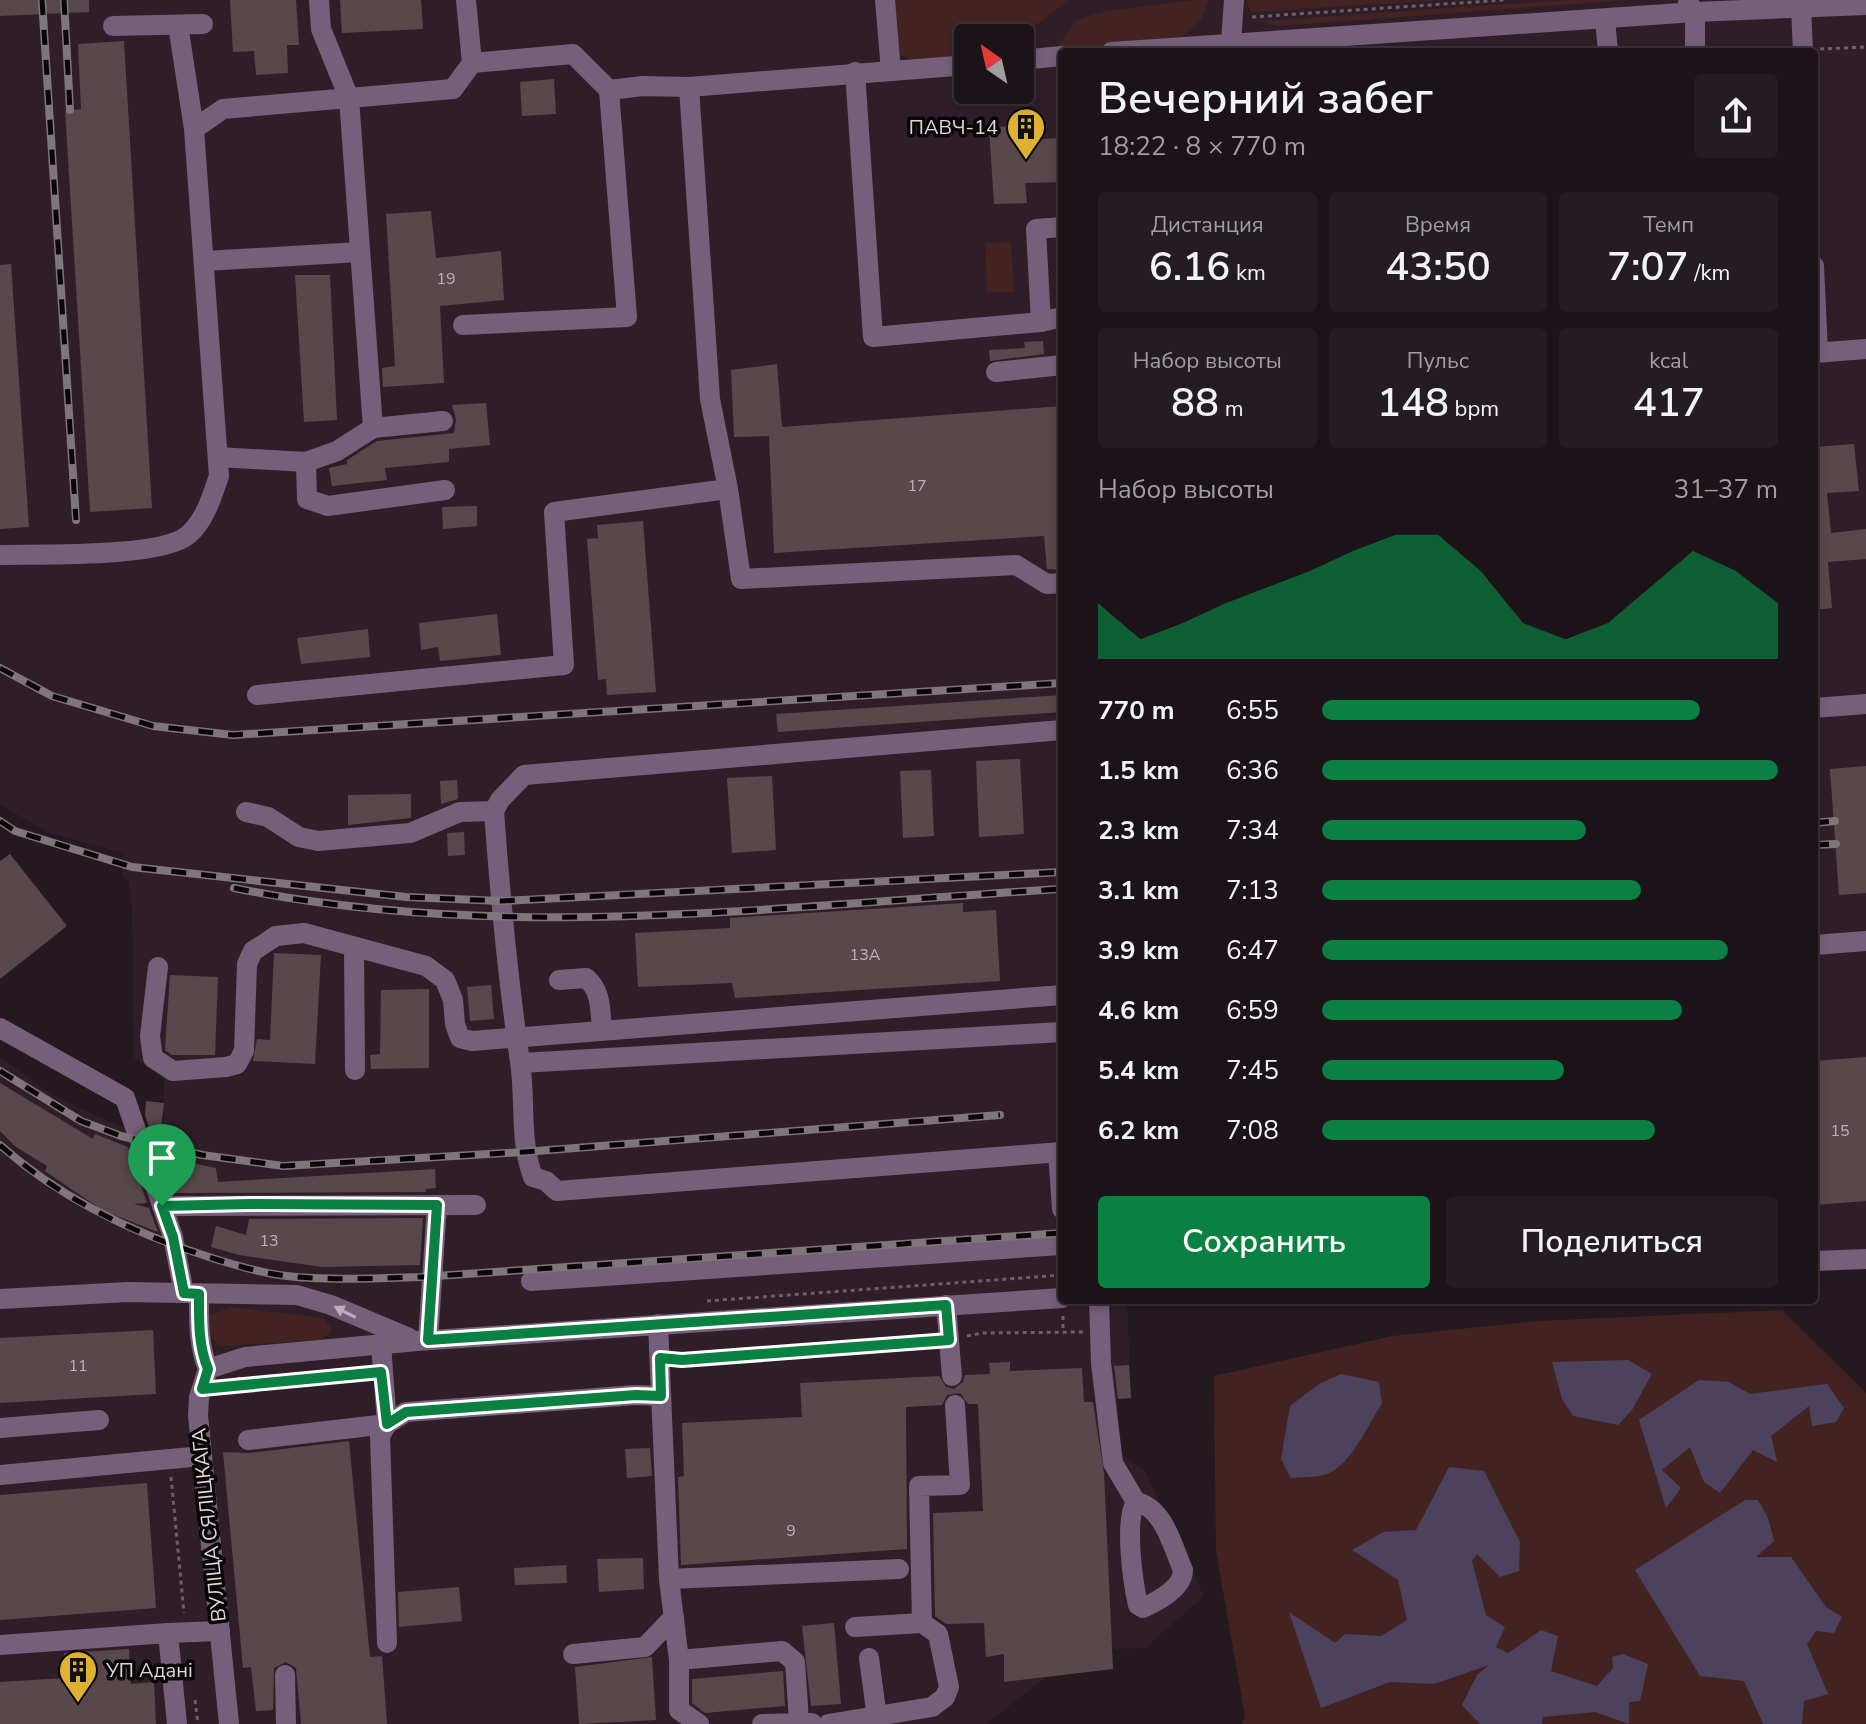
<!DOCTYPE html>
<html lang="ru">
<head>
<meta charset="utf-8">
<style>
	body { margin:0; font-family:"Nunito Sans",sans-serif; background:#241c20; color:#f1f3f6; height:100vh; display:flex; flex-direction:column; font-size:30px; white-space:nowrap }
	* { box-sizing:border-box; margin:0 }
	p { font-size:26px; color:#a09ea1 }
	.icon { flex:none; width:44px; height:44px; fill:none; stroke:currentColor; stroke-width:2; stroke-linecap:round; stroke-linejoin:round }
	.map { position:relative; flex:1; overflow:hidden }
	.panel { position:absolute; left:1058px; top:48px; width:760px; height:1256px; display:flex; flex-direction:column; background:#1b1317; border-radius:8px; box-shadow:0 4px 12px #0003,0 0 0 2px #393236 }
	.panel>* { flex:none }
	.needle { width:52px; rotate:326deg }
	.buttons { position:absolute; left:954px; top:24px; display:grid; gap:16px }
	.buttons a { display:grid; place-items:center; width:80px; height:80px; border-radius:8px; background:#1b1317; box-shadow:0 4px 12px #0003,0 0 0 2px #393236; font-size:40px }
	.pin { position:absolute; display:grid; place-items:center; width:68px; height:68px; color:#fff; margin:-82px -34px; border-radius:50% 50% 50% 0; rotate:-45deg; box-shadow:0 0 8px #0007 }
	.pin .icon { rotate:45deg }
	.round { display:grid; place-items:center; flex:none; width:84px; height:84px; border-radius:8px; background:#241c20 }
	.head { display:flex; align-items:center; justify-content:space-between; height:136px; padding:0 40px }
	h1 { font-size:44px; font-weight:600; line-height:60px }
	.figures { display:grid; grid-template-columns:repeat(3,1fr); gap:12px; height:136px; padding:8px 40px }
	.figures div { display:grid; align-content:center; border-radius:8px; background:#241c20; text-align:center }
	.figures b { font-size:40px; font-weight:600 }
	.figures small { font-size:22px; font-weight:400 }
	.figures p { font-size:22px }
	.chart { height:224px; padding:16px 40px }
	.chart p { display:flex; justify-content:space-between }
	.chart svg { width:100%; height:144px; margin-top:8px; fill:#0b8043; opacity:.7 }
	.action { display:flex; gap:16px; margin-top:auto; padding:16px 40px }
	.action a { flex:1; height:92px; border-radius:8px; background:#0b8043; color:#fff; font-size:32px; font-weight:600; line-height:92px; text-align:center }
	.action a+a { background:#241c20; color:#f1f3f6 }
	ul { padding:0 40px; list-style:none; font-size:26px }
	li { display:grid; grid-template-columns:128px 96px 1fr; align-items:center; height:60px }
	li i { height:20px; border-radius:10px; background:#0b8043 }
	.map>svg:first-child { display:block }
	.built { fill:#2f1e28; fill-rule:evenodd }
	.green { fill:#422321 }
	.water { fill:#4c425e }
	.building { fill:#58484c }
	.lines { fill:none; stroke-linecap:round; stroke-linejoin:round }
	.path { stroke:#6b6166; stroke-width:3; stroke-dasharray:4 4; stroke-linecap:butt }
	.minor { stroke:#765f7a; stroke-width:20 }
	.rail-casing { stroke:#7f757a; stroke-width:8 }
	.rail { stroke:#0a0608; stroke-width:5; stroke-dasharray:15; stroke-linecap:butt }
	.oneway { fill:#baadb9 }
	.route-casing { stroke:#fff; stroke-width:16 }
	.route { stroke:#0b8043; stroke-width:10 }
	.labels { text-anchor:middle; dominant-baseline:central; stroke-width:7; stroke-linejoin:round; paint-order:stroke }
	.number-label { font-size:16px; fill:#bdb3b7 }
	.poi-label { font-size:20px; fill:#dfd7db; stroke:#0a0608; text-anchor:end }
	.street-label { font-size:20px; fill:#dfd7db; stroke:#0a0608 }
</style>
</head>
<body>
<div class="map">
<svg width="1866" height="1724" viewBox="0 0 1866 1724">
	<rect width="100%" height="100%" fill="#24191f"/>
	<path class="built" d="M0 0H1866V1253L1814 1255V52H1062V1300H1127L1131 1398 1117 1399 1120 1453 1145 1471 1204 1596 1145 1648 1112 1649 1113 1669 1046 1677 986 1724H0V1058L55 1096 119 1126 163 1127 164 1075 134 1058 132 908 129 880 122 876 121 858 126 854 50 833 0 805ZM968 38H1020V90H968Z"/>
	<g class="green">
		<polygon points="893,0 1068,0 1020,38 968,38 968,56 915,61 899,54"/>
		<polygon points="1194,0 1209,0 1201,19 1178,41 1055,50 1076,20 1106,11"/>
		<polygon points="1246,0 1442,0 1251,12"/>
		<polygon points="1567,0 1630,0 1278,26 1263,21"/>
		<polygon points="1011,242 1014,292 987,293 985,243"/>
		<polygon points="232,1307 323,1318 330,1326 331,1333 320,1340 219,1346 209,1335 207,1316"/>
		<polygon points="1782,1310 1866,1393 1866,1724 1242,1724 1245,1716 1216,1551 1214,1376 1393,1336 1538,1321"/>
	</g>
	<g class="water">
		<polygon points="1628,1360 1652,1374 1632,1410 1618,1425 1573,1416 1562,1399 1552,1362"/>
		<path d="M1341 1374 1379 1382 1382 1404C1368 1424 1353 1462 1329 1473 1319 1478 1302 1477 1291 1478L1281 1459 1290 1406 1319 1384Z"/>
		<polygon points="1699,1380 1729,1382 1750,1394 1827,1384 1844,1408 1836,1422 1812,1426 1809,1406 1771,1436 1777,1462 1753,1450 1720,1493 1704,1482 1690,1447 1662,1470 1681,1488 1666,1508 1639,1420"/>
		<polygon points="1449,1467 1484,1471 1520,1542 1519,1571 1500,1577 1477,1554 1472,1561 1486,1615 1505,1627 1496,1647 1508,1653 1541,1630 1558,1636 1551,1671 1597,1686 1613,1668 1612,1657 1623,1654 1648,1664 1640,1701 1629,1702 1629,1724 1595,1712 1543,1717 1542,1724 1480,1724 1462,1705 1477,1675 1489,1665 1434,1684 1390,1682 1321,1708 1289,1612 1335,1643 1345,1634 1381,1636 1407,1620 1398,1580 1352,1550 1383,1532 1416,1530"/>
		<polygon points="1745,1500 1758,1500 1768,1518 1774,1541 1756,1557 1791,1557 1826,1607 1842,1617 1834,1633 1816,1631 1807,1644 1828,1694 1804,1701 1802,1724 1763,1724 1744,1681 1700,1676 1635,1570"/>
	</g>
	<g class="building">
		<polygon points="0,0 89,0 89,12 0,16"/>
		<polygon points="230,0 296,0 299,45 287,45 288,73 256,75 254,51 233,52"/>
		<polygon points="340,0 421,0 423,29 342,33"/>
		<polygon points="124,41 152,508 90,512 65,111 81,109 78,44"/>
		<polygon points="554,79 556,114 522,116 520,82"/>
		<polygon points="1022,125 1022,140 1062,138 1062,182 1025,183 1027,203 994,204 989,128"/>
		<polygon points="431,211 436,258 501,251 504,300 440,306 444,383 383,387 382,368 395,366 386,214"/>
		<polygon points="11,264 29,527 0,529 0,265"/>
		<polygon points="295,275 330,275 337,420 304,422"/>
		<polygon points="1043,341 1044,354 990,361 989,350 1025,348 1024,342"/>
		<polygon points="777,364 782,427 1062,406 1062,570 1047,569 1044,536 774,553 769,436 734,437 731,370"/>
		<polygon points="486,403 490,445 449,449 449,462 385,468 387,480 332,486 329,468 347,464 347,460 377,441 454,433 456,420 452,405"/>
		<polygon points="1854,444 1859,491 1827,493 1831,533 1866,529 1866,559 1828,562 1832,608 1814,610 1814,447"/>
		<polygon points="477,506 477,526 443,529 442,507"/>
		<polygon points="643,521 656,692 607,695 606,679 598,680 587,539 598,538 597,525"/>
		<polygon points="497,614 501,655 440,661 438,647 421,650 419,623"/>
		<polygon points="368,629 370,657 301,664 297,638"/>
		<polygon points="1062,695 1062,712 778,732 776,714"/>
		<polygon points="1020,759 1024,834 979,837 976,761"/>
		<polygon points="1866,766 1866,893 1839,895 1830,769"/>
		<polygon points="931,770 934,836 903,838 900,771"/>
		<polygon points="772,776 776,850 732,853 727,778"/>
		<polygon points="457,780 458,799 441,804 440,781"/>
		<polygon points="411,794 411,818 348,825 348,795"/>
		<polygon points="464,832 465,855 448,856 447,833"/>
		<polygon points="10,854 67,926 0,979 0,861"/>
		<polygon points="963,903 963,912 996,910 1000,981 735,998 732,983 638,987 635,933 730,928 730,918"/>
		<polygon points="274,953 321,955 315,1064 253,1061 257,1039 270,1040"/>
		<polygon points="170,975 218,977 215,1055 172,1055 165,1050"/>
		<polygon points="491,985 494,1019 470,1021 467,987"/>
		<polygon points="429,989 429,1068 371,1069 370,1055 380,1054 381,990"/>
		<polygon points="1866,1057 1866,1201 1814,1205 1814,1061"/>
		<polygon points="0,1083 93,1139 95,1134 128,1147 147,1203 134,1204 149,1208 158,1232 102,1210 45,1171 47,1166 16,1147 0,1131"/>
		<polygon points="146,1101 164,1103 161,1128 149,1127 145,1115"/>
		<polygon points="159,1156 216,1168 218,1182 435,1169 436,1188 426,1189 426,1192 172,1193"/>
		<polygon points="423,1218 420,1265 322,1267 239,1255 211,1247 216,1226 246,1235 249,1219"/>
		<polygon points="153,1330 156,1394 0,1403 0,1338"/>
		<polygon points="1010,1362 1010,1371 1082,1368 1084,1402 1093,1402 1104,1473 1113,1669 1004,1682 1004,1654 986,1657 984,1623 946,1624 935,1616 933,1513 983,1511 978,1404 968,1404 960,1393 947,1395 942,1405 906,1407 907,1549 681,1565 678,1477 684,1476 682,1423 802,1417 800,1383 939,1376 946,1387 954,1389 963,1382 965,1375 990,1374 989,1363"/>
		<polygon points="1129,1365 1131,1398 1118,1399 1114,1366"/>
		<polygon points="349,1441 370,1657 382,1656 387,1724 301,1724 296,1668 286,1662 274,1668 273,1710 256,1711 251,1667 243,1668 223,1452 249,1453"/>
		<polygon points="650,1448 652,1476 627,1478 625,1449"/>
		<polygon points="147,1483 156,1608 0,1620 0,1495"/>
		<polygon points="643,1558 644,1589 599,1592 597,1559"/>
		<polygon points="566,1565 567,1583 515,1585 514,1568"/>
		<polygon points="459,1587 462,1621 399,1627 398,1592"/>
		<polygon points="834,1623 841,1704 811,1706 802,1626"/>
		<polygon points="129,1649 131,1684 154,1682 156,1724 0,1724 0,1682 65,1678 64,1653"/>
		<polygon points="652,1657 656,1720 579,1724 575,1667"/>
		<polygon points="783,1671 785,1706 705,1713 692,1703 692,1679"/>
	</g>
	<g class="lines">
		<g class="path">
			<polyline points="1252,17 1504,0"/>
			<polyline points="1820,49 1866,47"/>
			<polyline points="1748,52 1784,51"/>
			<polyline points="707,1301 1062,1275"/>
			<polyline points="1063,1316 1063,1332"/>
			<polyline points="967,1336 982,1333 1083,1332"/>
			<polyline points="676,1359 932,1342"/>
			<polyline points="238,1377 242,1383 367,1373"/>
			<polyline points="222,1386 242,1383"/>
			<polyline points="171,1477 184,1613"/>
			<polyline points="195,1700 198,1724"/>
		</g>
		<g class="minor">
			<polyline points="319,0 321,29 349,98 373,428"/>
			<polyline points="466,0 472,63"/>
			<polyline points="885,0 891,71"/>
			<polyline points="1688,3 1695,12 1695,52"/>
			<polyline points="1801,7 1803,52"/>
			<polyline points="1605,19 1608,52"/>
			<polyline points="178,25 194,129"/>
			<polyline points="113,26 203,24"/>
			<polyline points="1231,42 1234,0"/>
			<polyline points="1111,52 1695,12 1866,5"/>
			<polyline points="1020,60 1062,56"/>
			<polyline points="855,72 873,337 1041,322 1062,317"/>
			<polyline points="689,87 710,399 728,489 741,579 1016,565 1047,584 1062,583"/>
			<polyline points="205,261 360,252"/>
			<polyline points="1814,266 1818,352"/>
			<polyline points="1041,322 1036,229 1062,227"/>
			<polyline points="463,325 627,317 609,90"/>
			<polyline points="1814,353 1866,349"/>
			<polyline points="996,372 1062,365"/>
			<polyline points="218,457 306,462 337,451 373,428 443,421"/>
			<polyline points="306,462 307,499 328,506 445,490"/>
			<path d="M0 555C39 554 161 558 188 535 205 521 212 496 219 476L194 129 223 109 453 89 472 63 573 54 609 90 643 86 689 87 968 65"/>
			<polyline points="257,695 564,665 554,512 728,489"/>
			<polyline points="1814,708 1866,704"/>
			<path d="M1062 730 524 775 500 800 494 811C500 895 508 979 520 1062 526 1101 519 1139 533 1177L546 1181 557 1191 1062 1152"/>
			<polyline points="246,812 268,817 299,837 318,841 410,833 460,812 494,811"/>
			<polyline points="1814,945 1866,941"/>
			<polyline points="354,947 355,1070"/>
			<polyline points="158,967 150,1036 153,1058 173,1071 226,1067 237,1064 244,1051 247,964 253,951 276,936 304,933 426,966 445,980 453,1000 455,1024 460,1038 472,1041 1062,995"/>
			<path d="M559 980 586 978C602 991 600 1011 602 1030"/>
			<polyline points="0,1028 125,1098 173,1237 184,1293"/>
			<polyline points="521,1063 1062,1032"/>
			<polyline points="1058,1152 1062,1209"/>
			<polyline points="162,1206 476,1205"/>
			<polyline points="1814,1261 1866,1259"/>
			<polyline points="531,1281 1061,1245 1062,1240"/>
			<path d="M199 1294C199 1319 198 1345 208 1369"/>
			<polyline points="0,1299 127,1292 297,1295 331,1305 409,1338"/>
			<path d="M1099 1300 1101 1363 1113 1463 1136 1502C1164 1507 1173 1548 1183 1570 1183 1588 1158 1601 1143 1608L1138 1605C1133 1583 1124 1520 1136 1502"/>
			<polyline points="946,1305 952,1376"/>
			<polyline points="658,1324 669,1579 679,1660 679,1710 699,1724"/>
			<polyline points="428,1340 437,1205"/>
			<polyline points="381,1344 387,1424 380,1436 387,1643"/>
			<polyline points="208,1369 245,1357 417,1341 1062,1298"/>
			<polyline points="208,1369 199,1397 198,1415 229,1724"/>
			<polyline points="0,1428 99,1420"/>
			<polyline points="248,1440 387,1424 406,1412 636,1395 661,1396"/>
			<polyline points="0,1475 202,1456"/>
			<polyline points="669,1579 899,1569"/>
			<polyline points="922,1623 919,1486 960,1485 955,1405"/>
			<polyline points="0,1645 168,1633"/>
			<polyline points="573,1654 645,1647 674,1617"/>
			<polyline points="869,1658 877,1718"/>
			<polyline points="679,1660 782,1651 795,1662 799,1722"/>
			<polyline points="285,1675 286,1724"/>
			<polyline points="177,1724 168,1633 220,1631"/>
			<polyline points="762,1724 812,1723"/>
			<polyline points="828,1724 932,1707 945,1697 949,1687 938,1634 922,1623 855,1627"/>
		</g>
		<g class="rail-casing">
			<g id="rail">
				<polyline points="42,0 76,520"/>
				<polyline points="64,0 70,110"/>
				<polyline points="0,668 52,696 153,726 233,735 1062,683"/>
				<polyline points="0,821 15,831 132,867 406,897 501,901 1062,872"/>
				<polyline points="1814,823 1835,821"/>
				<polyline points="1814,845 1836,844"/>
				<path d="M234 888C507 944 786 905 1062 889"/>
				<polyline points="0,1071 81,1121 121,1136 202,1155 283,1166 524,1152 1000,1115"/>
				<path d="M0 1145C61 1199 132 1233 209 1257 234 1265 261 1273 287 1276 332 1281 377 1278 422 1277L1062 1233"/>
			</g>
		</g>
		<use href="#rail" class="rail"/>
	</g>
	<defs><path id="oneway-solid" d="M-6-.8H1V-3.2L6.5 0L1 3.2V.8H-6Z" transform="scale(2)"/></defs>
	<use class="oneway" href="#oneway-solid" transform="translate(345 1312) rotate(-153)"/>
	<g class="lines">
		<g class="route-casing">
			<path id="route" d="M250 1204 437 1205 428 1340 946 1305 949 1340 682 1360 660 1358 661 1396 636 1395 406 1412 387 1424 381 1372 202 1389 208 1369C198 1345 199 1319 199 1294L184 1293 173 1237 162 1206Z"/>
		</g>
		<use href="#route" class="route"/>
	</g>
	<defs>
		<g id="building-pin" transform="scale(2)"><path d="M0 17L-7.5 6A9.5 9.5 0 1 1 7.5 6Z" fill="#deb133" stroke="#0a0608"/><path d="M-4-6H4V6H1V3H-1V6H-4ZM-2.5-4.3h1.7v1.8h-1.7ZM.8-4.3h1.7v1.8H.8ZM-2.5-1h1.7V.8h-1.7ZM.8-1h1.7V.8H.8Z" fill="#111"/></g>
	</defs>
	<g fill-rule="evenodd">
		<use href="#building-pin" x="1026" y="127"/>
		<use href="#building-pin" x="78" y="1670"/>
	</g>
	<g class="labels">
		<g class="number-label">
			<text x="446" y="279">19</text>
			<text x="917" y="486">17</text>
			<text x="865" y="955">13А</text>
			<text x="1840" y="1131">15</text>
			<text x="269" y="1241">13</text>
			<text x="78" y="1366">11</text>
			<text x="791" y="1531">9</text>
		</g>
		<g class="poi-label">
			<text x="998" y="127">ПАВЧ-14</text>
			<text x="106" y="1670" text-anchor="start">УП Адані</text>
		</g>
		<g class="street-label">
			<text transform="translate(209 1525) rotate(-96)">ВУЛІЦА СЯЛІЦКАГА</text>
		</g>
	</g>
</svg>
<div class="buttons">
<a><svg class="needle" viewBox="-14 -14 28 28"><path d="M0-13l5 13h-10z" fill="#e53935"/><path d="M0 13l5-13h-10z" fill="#a09ea1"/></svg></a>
</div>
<div class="pin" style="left:162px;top:1206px;background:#1e9e55"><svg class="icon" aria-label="arrive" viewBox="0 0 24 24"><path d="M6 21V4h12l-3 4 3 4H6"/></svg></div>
<section class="panel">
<div class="head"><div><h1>Вечерний забег</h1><p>18:22 · 8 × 770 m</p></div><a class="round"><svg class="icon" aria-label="share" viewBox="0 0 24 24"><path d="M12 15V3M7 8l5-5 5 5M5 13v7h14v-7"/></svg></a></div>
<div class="figures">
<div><p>Дистанция</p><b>6.16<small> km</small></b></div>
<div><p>Время</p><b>43:50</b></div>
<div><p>Темп</p><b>7:07<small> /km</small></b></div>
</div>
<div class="figures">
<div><p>Набор высоты</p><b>88<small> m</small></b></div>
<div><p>Пульс</p><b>148<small> bpm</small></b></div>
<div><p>kcal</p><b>417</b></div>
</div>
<div class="chart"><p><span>Набор высоты</span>31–37 m</p>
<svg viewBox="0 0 160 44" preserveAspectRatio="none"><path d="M0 44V27L10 38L20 33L30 27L40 22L50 17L60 11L70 6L80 6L90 17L100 33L110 38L120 33L130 22L140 11L150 17L160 27V44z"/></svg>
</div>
<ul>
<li><b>770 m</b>6:55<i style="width:83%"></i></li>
<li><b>1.5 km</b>6:36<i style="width:100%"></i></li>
<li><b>2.3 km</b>7:34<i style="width:58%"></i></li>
<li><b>3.1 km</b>7:13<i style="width:70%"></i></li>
<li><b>3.9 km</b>6:47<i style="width:89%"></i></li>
<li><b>4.6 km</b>6:59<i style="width:79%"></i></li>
<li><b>5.4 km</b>7:45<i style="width:53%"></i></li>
<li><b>6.2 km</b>7:08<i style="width:73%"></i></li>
</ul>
<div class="action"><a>Сохранить</a><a>Поделиться</a></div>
</section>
</div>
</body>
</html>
